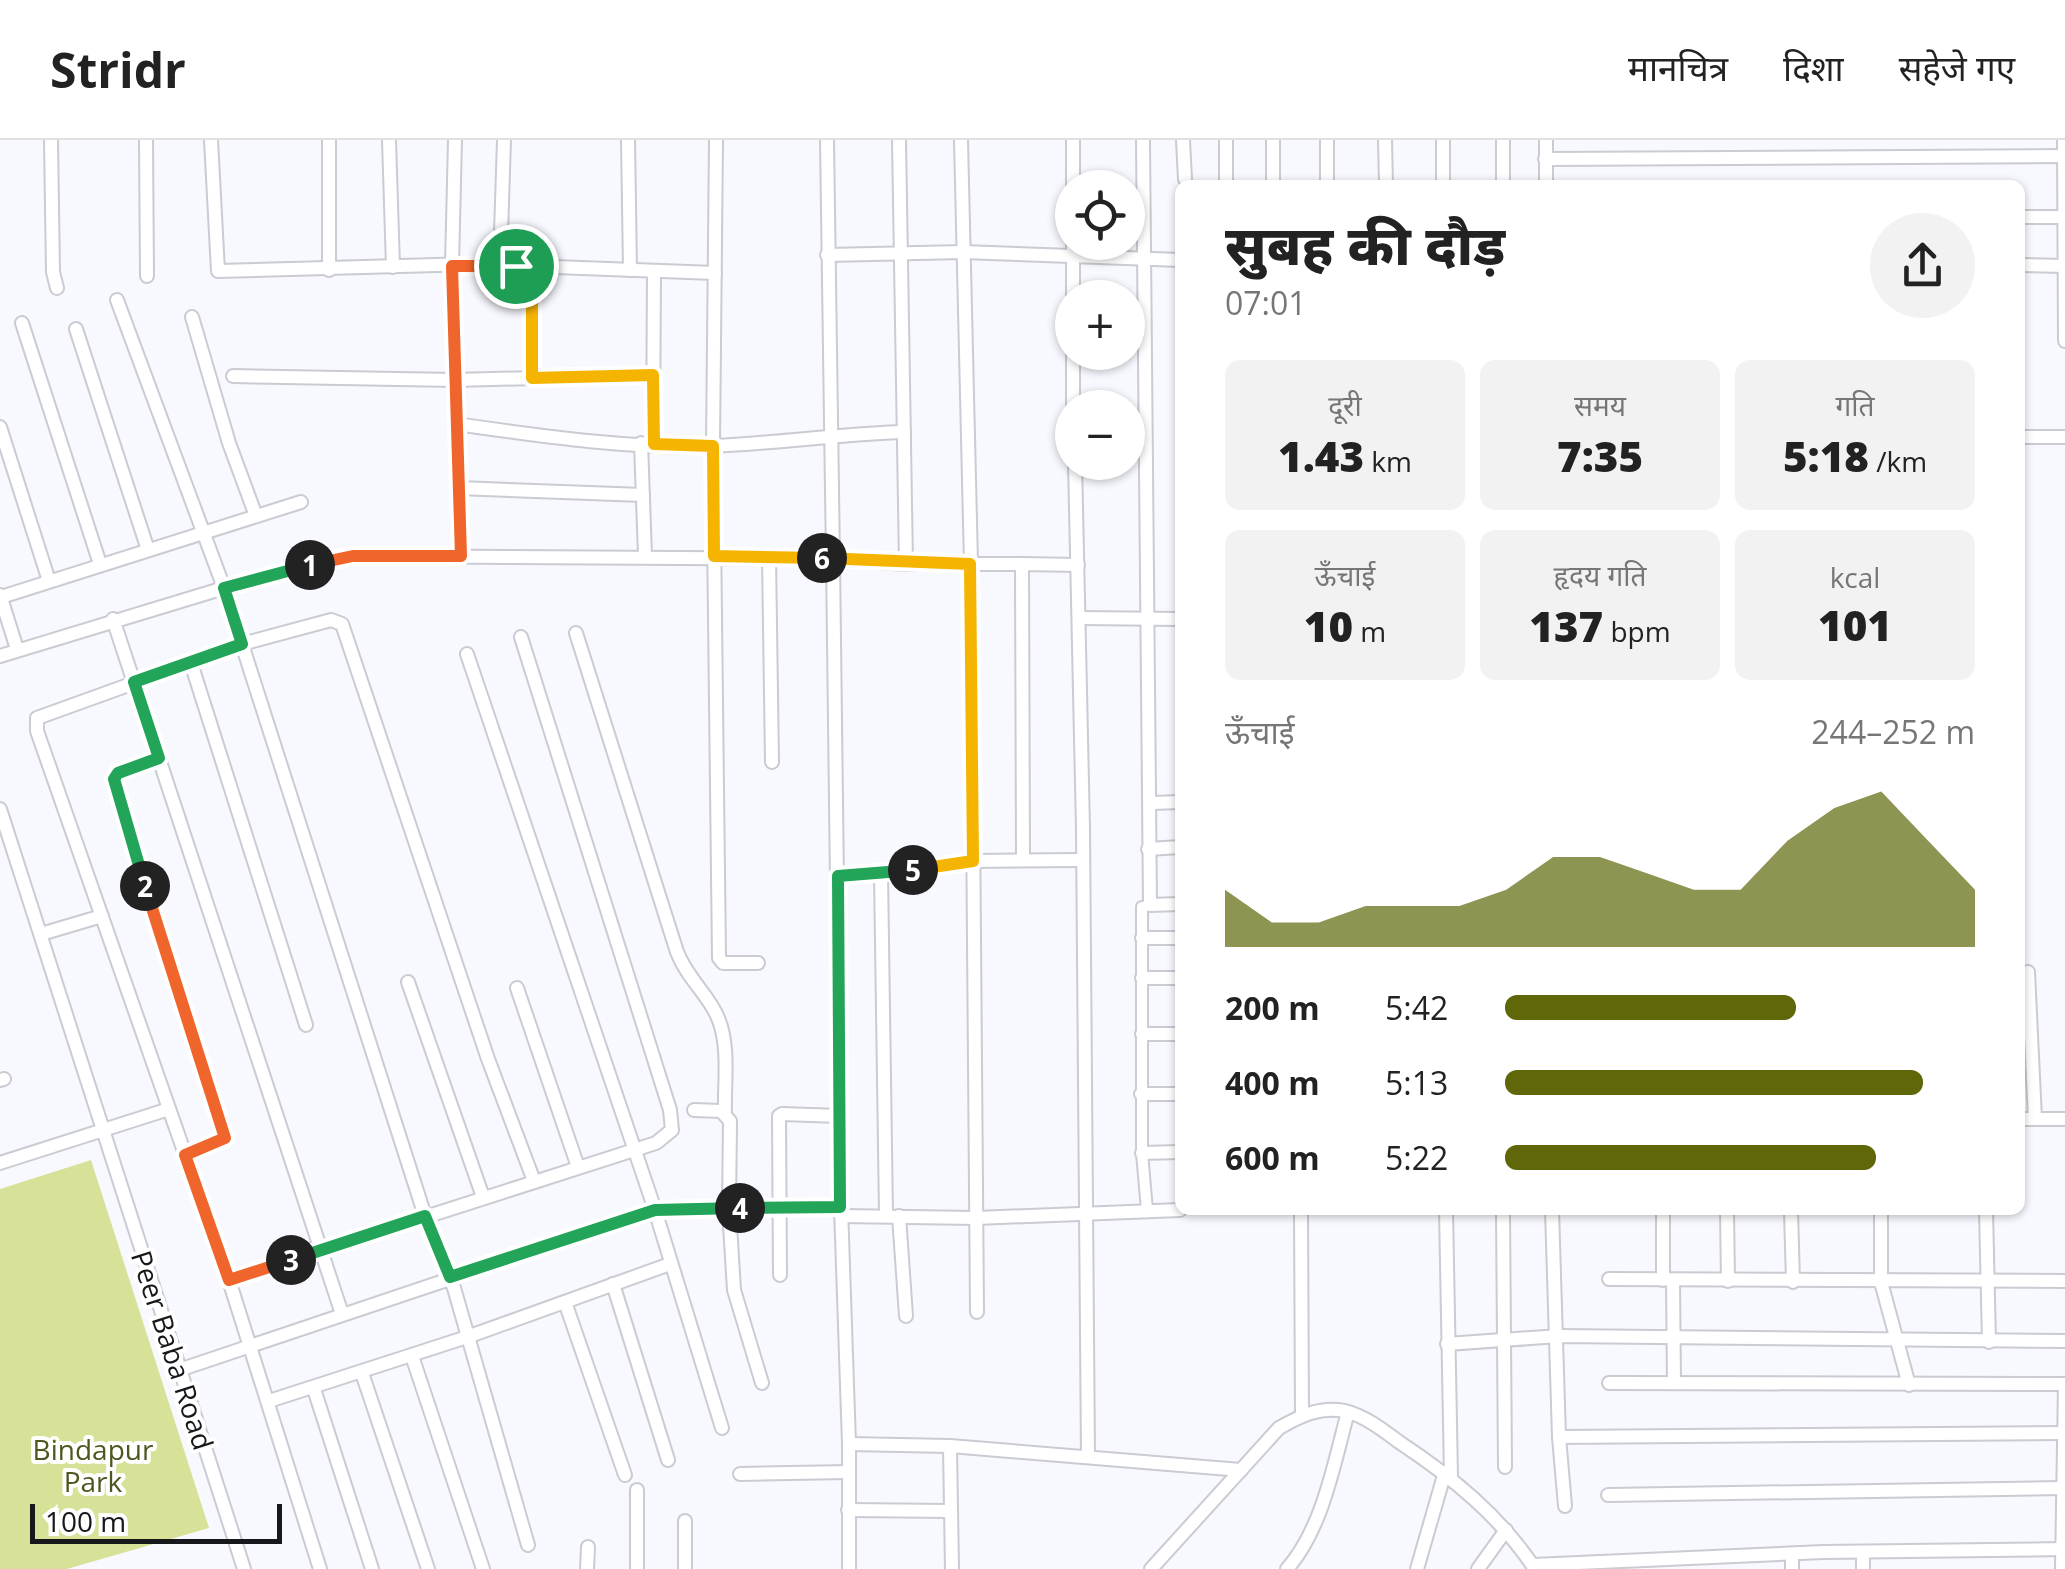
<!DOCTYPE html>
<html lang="hi">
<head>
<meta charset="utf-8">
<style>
	body { margin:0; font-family:"Open Sans","Noto Sans Devanagari",sans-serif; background:#f2f2f2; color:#222; height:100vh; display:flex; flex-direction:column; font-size:38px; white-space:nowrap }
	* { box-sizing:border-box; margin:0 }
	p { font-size:32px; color:#767676 }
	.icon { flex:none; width:55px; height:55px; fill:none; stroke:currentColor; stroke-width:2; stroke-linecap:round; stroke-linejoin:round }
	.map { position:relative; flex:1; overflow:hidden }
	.panel { position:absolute; left:1175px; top:40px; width:850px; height:1035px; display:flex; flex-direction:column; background:#fff; border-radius:15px; box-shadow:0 2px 8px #0004 }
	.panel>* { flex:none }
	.buttons { position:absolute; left:1055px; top:30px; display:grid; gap:20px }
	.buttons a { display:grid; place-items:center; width:90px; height:90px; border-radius:50%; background:#fff; box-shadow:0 2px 8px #0004; font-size:50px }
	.scale { position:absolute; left:30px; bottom:25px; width:252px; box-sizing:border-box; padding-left:10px; border:5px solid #17181b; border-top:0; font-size:28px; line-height:35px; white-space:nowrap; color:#17181b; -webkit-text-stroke:8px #fff; paint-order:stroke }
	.pin { position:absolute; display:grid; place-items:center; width:85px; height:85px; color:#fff; margin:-42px; border:5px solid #fff; border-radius:50%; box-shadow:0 2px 10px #0007 }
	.km { position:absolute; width:50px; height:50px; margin:-25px; border-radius:50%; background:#222; color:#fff; font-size:28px; line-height:50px; text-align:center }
	.round { display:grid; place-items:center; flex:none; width:105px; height:105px; border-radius:52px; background:#f2f2f2 }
	.head { display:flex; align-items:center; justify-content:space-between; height:170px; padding:0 50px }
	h1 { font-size:55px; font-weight:800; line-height:75px }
	.stats { display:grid; grid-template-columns:repeat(3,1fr); gap:15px; height:170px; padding:10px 50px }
	.stats div { display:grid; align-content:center; border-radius:15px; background:#f2f2f2; text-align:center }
	.stats b { font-size:42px; font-weight:800 }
	.stats small { font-size:28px; font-weight:400 }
	.stats p { font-size:28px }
	.chart { height:280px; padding:20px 50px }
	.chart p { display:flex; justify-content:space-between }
	.chart svg { width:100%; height:180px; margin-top:10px; fill:#5f6708; opacity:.7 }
	ul { padding:0 50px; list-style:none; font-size:32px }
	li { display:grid; grid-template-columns:160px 120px 1fr; align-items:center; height:75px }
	li i { height:25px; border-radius:12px; background:#5f6708 }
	header { display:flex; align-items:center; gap:60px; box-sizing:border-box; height:140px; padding:0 50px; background:#fff; border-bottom:2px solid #e0e0e0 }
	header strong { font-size:48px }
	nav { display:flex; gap:55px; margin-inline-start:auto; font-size:35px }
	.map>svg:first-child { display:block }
	.green { fill:#d7e298 }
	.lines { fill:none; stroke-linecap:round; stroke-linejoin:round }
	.pedestrian-casing { stroke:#cacbd3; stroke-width:14 }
	.minor-casing { stroke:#cacbd3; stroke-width:16 }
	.pedestrian { stroke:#fff; stroke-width:10 }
	.minor { stroke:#fff; stroke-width:12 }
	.split-1-casing { stroke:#fff; stroke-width:20 }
	.split-2-casing { stroke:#fff; stroke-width:20 }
	.split-3-casing { stroke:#fff; stroke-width:20 }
	.split-4-casing { stroke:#fff; stroke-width:20 }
	.split-5-casing { stroke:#fff; stroke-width:20 }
	.split-6-casing { stroke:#fff; stroke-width:20 }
	.split-7-casing { stroke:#fff; stroke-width:20 }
	.split-1 { stroke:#f0652b; stroke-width:12 }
	.split-2 { stroke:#22a559; stroke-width:12 }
	.split-3 { stroke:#f0652b; stroke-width:12 }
	.split-4 { stroke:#22a559; stroke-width:12 }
	.split-5 { stroke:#22a559; stroke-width:12 }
	.split-6 { stroke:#f5b400; stroke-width:12 }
	.split-7 { stroke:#f5b400; stroke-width:12 }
	.labels { text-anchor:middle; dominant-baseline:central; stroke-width:8; stroke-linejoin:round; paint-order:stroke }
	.street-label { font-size:28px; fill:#17181b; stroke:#fff }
	.park-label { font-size:28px; fill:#4f5620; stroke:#fff }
</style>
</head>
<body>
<header>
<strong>Stridr</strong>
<nav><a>मानचित्र</a><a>दिशा</a><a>सहेजे गए</a></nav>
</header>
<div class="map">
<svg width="2065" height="1429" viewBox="0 0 2065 1429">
	<rect width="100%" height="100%" fill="#f8f9fe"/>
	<polygon class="green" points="91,1020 209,1388 67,1429 0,1429 0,1049"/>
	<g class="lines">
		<g class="pedestrian-casing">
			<polyline id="pedestrian" points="1147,1070 1142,1013 1142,767 1150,765"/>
		</g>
		<g class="minor-casing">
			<g id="minor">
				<polyline points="51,0 53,132 57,148"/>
				<polyline points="146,0 147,136"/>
				<polyline points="211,0 218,131 473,124 715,133"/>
				<polyline points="389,0 393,127"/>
				<polyline points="455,0 452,125 461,416"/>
				<polyline points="628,0 630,130"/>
				<polyline points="716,0 713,306 719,818 723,823 758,823"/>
				<polyline points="899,0 906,424"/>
				<polyline points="961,0 971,424 977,1172"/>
				<polyline points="1073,0 1073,48"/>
				<polyline points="1143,0 1150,765 1180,764"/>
				<polyline points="1183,0 1185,39"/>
				<polyline points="1226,0 1226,45"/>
				<polyline points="1273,0 1273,45"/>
				<polyline points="1327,0 1327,45"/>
				<polyline points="1385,0 1386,45"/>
				<polyline points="1443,0 1443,45"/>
				<polyline points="1503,0 1503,45"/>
				<polyline points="1546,0 1546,45"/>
				<polyline points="2064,0 2065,201"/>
				<polyline points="1545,19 2065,16"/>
				<polyline points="2020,77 2065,77"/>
				<polyline points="1073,102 1073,268"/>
				<polyline points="827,115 963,112 1180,120"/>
				<polyline points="500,125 504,0"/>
				<polyline points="2020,125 2065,126"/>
				<polyline points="516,126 532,157 532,238"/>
				<polyline points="329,130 329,0"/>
				<polyline points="117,160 224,448 425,1076 454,1148 528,1405"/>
				<polyline points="192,177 229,303 256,376"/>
				<polyline points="22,183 100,424"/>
				<polyline points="76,189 148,410"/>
				<polyline points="233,236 455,240 653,235"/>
				<path d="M456 284C541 296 628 309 714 306 778 303 841 294 904 292"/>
				<polyline points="0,287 49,441"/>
				<polyline points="2020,297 2065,297"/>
				<polyline points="641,303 645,416"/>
				<polyline points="653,304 654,131"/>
				<polyline points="1075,322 1083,689 1088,1317"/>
				<polyline points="458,348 643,355"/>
				<polyline points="769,417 772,622"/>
				<polyline points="0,455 17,509"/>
				<polyline points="1,457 301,362"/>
				<polyline points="1079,478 1180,479"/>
				<polyline points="113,479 342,1174"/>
				<path d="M576 493 677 812C688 840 709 855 718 878 730 906 724 944 725 973"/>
				<polyline points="467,514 655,1070 722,1288"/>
				<polyline points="0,516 224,448 353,416 833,419 827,0"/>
				<polyline points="191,523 306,885"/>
				<polyline points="159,618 118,633 114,639 225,998 185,1015"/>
				<polyline points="1152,663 1180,662"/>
				<polyline points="0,669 244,1429"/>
				<polyline points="1148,709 1180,707"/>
				<polyline points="1023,720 1022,424 1078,425"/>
				<polyline points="881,733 886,1075"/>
				<polyline points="838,736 973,721 1083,720"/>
				<polyline points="41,794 102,776"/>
				<polyline points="1142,798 1180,798"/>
				<polyline points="2028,832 2035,979"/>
				<polyline points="1142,838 1180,838"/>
				<polyline points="408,842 483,1057"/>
				<polyline points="517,848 578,1027"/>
				<polyline points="1142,894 1180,894"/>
				<polyline points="0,940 4,939"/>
				<polyline points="1141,954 1180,954"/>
				<polyline points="694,970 721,971 730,981 729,1069 734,1150 762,1243"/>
				<polyline points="2020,979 2065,979"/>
				<polyline points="1142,1013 1180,1012"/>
				<polyline points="0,1023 169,969"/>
				<polyline points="1301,1070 1302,1275"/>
				<polyline points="1446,1070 1451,1336"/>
				<polyline points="1503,1070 1505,1327"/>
				<polyline points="1552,1070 1559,1297 1565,1366"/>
				<polyline points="1663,1070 1663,1140"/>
				<polyline points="1727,1070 1728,1141"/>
				<polyline points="1791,1070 1793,1142"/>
				<polyline points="1881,1070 1881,1142 1909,1245"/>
				<polyline points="1986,1070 1989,1202"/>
				<polyline points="841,1076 976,1078 1180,1070"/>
				<polyline points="899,1076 906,1176"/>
				<polyline points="780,1135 779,976 782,974 840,976"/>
				<polyline points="1609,1139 2065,1141"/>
				<polyline points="229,1140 656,1003 672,990 670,970 521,497"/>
				<polyline points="1673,1140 1674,1243"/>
				<polyline points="613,1144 668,1320"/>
				<polyline points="565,1162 625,1335"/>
				<polyline points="1447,1204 1559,1196 2065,1201"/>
				<polyline points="412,1216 483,1429"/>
				<polyline points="179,1230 655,1070 841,1067"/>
				<polyline points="362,1233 428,1429"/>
				<polyline points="1609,1243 2065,1244"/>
				<polyline points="314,1249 372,1429"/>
				<polyline points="269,1261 467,1197 670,1124"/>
				<polyline points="1559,1297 2064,1293"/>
				<polyline points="849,1304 950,1306 952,1429"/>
				<polyline points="950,1306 1241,1330"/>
				<polyline points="740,1334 848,1332"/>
				<polyline points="1608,1355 2063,1348"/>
				<polyline points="848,1370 951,1371"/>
				<polyline points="685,1381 685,1429"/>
				<polyline points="1863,1412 1863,1429"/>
				<polyline points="1792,1414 1792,1429"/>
				<polyline points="1533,1425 1823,1412 2065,1409"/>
				<polyline points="320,1429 229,1140 37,591 37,578 242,504 331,480 342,484 488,919 534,1041"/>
				<polyline points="587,1429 588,1407"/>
				<polyline points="637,1429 637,1350"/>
				<polyline points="849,1429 849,1304 841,1067 833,419 906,424 1022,424"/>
				<path d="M1151 1429 1279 1288C1300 1276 1320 1266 1345 1271 1365 1276 1383 1290 1399 1302 1452 1337 1500 1376 1535 1429"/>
				<path d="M1287 1429C1323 1388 1334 1323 1348 1272"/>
				<polyline points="1417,1429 1445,1332"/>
				<polyline points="1478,1429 1506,1390"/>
				<polyline points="2062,1429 2065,1244"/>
			</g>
		</g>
		<use href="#pedestrian" class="pedestrian"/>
		<use href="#minor" class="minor"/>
	</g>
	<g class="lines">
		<g class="split-1-casing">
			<polyline id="split-1" points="310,425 353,416 461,416 452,126 516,126"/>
		</g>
		<g class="split-2-casing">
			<polyline id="split-2" points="145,746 114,639 118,633 159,618 134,542 242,504 224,448 310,425"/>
		</g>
		<g class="split-3-casing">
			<polyline id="split-3" points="145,746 225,998 185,1015 229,1140 291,1120"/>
		</g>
		<g class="split-4-casing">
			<polyline id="split-4" points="291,1120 425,1076 450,1137 655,1070 740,1068"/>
		</g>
		<g class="split-5-casing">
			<polyline id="split-5" points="740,1068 840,1067 838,736 913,730"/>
		</g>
		<g class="split-6-casing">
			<polyline id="split-6" points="822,418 970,424 973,721 913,730"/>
		</g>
		<g class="split-7-casing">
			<polyline id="split-7" points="516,126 532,158 532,238 653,235 654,304 713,306 714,416 822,418"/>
		</g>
		<use href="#split-1" class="split-1"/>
		<use href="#split-2" class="split-2"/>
		<use href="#split-3" class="split-3"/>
		<use href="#split-4" class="split-4"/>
		<use href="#split-5" class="split-5"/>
		<use href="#split-6" class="split-6"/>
		<use href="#split-7" class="split-7"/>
	</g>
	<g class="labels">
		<g class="street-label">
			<text transform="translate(173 1210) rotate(72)">Peer Baba Road</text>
		</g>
		<g class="park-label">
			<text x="93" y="1309">Bindapur<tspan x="93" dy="32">Park</tspan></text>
		</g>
	</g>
</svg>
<div class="buttons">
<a><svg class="icon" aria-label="locate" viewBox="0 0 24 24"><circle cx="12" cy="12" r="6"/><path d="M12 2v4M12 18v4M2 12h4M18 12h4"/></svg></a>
<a>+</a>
<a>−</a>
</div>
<div class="scale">100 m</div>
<div class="pin" style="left:516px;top:126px;background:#1e9e55"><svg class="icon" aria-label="arrive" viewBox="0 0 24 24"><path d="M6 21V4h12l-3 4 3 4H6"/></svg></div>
<b class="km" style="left:310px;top:425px">1</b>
<b class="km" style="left:145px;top:746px">2</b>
<b class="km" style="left:291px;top:1120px">3</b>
<b class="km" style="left:740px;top:1068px">4</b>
<b class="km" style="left:913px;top:730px">5</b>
<b class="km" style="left:822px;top:418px">6</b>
<section class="panel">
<div class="head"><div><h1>सुबह की दौड़</h1><p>07:01</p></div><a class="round"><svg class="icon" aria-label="share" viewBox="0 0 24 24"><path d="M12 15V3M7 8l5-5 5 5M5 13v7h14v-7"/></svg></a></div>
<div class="stats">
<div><p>दूरी</p><b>1.43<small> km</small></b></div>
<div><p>समय</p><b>7:35</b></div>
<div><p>गति</p><b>5:18<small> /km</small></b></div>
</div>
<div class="stats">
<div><p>ऊँचाई</p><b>10<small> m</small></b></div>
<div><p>हृदय गति</p><b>137<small> bpm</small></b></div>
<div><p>kcal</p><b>101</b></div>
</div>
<div class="chart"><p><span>ऊँचाई</span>244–252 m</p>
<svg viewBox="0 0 160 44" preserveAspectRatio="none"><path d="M0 44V30L10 38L20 38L30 34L40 34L50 34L60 30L70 22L80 22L90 26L100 30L110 30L120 18L130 10L140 6L150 18L160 30V44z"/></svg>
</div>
<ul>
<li><b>200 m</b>5:42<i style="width:62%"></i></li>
<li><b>400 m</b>5:13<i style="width:89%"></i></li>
<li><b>600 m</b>5:22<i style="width:79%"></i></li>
</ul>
</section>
</div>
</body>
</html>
